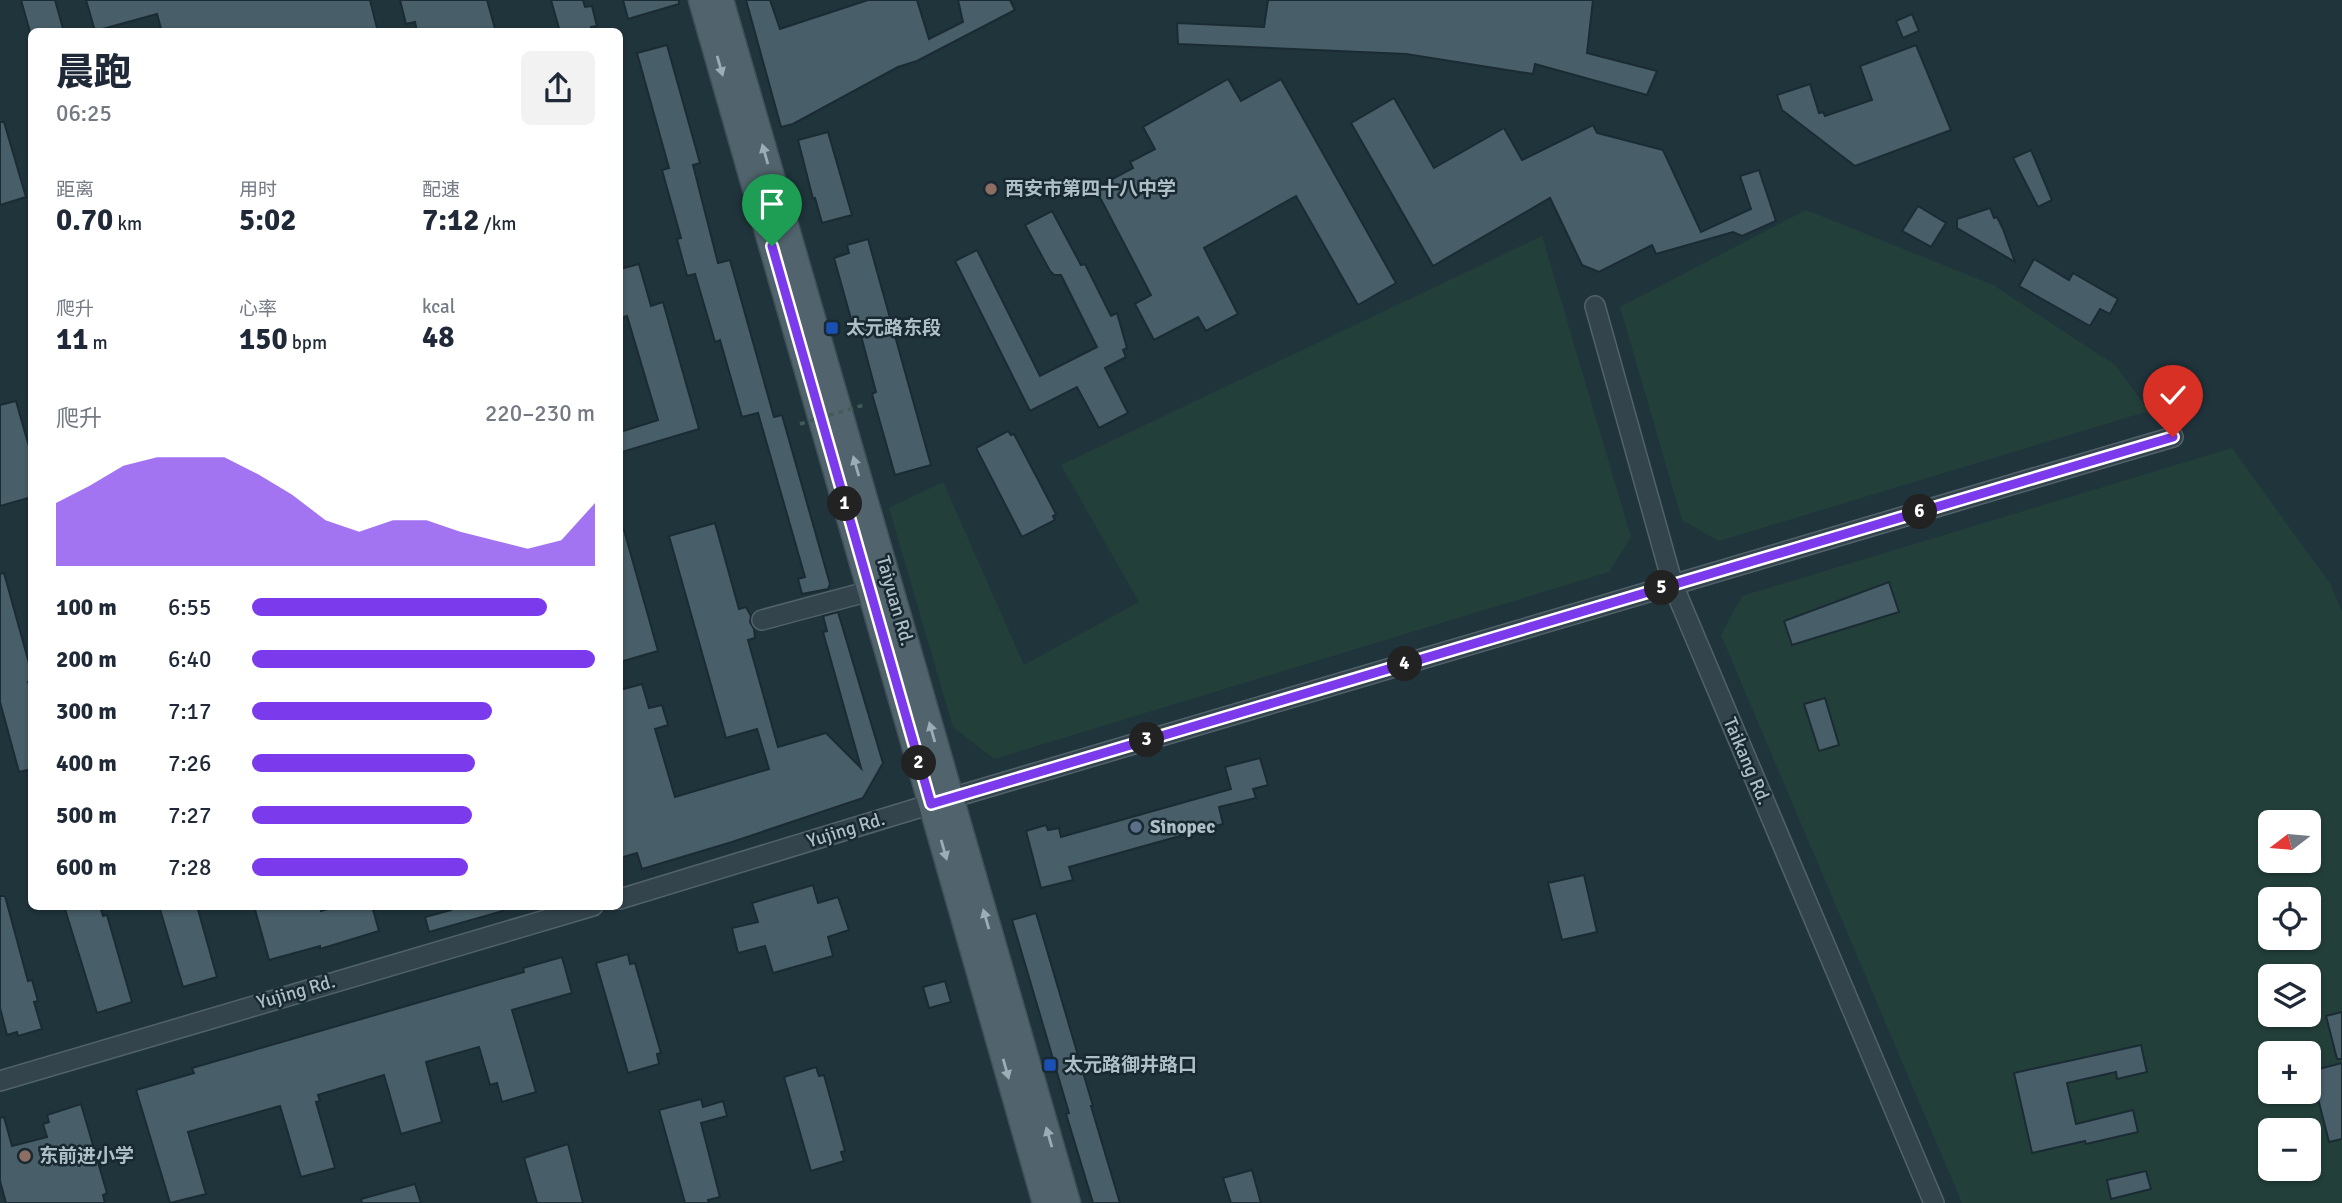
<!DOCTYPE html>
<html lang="zh">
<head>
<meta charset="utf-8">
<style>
	body { margin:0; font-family:Signika,"Noto Sans SC",sans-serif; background:#f2f2f3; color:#1f2937; height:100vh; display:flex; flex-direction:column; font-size:26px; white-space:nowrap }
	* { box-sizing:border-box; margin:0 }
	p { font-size:23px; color:#747a83 }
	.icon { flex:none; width:38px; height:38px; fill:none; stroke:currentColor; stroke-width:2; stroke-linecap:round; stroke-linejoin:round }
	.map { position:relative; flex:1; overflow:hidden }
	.details { position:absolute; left:28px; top:28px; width:595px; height:882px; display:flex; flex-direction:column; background:#fff; border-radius:10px; box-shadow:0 2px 5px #0004 }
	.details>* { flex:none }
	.needle { width:46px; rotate:254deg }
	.fabs { position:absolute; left:2258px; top:810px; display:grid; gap:14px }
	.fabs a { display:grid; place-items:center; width:63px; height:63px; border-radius:10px; background:#fff; box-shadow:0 2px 5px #0004; font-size:35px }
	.pin { position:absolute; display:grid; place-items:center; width:60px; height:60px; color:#fff; margin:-72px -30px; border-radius:50% 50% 50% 0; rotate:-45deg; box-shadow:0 0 7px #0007 }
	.pin .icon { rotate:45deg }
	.km { position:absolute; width:35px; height:35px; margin:-18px; border-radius:50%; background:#222; color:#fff; font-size:19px; line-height:35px; text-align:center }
	.round { display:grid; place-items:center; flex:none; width:74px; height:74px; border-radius:10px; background:#f2f2f3 }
	.head { display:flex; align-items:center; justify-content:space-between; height:119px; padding:0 28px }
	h1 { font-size:38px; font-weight:800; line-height:52px }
	.figures { display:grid; grid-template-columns:repeat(3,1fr); gap:10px; height:119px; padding:7px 28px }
	.figures div { display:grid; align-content:center }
	.figures b { font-size:30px; font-weight:800 }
	.figures small { font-size:19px; font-weight:400 }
	.figures p { font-size:19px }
	.chart { height:196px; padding:14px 28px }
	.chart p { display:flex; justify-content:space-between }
	.chart svg { width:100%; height:126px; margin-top:7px; fill:#7c3aed; opacity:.7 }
	ul { padding:0 28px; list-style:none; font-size:23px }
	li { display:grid; grid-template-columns:112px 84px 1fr; align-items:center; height:52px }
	li i { height:18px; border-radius:9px; background:#7c3aed }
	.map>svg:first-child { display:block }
	.green { fill:#233f3a; fill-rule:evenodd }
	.building { fill:#485e68; stroke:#1b2b33; stroke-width:2 }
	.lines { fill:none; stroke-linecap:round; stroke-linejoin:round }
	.minor-casing { stroke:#52626a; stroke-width:22 }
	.major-casing { stroke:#405058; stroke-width:27 }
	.minor { stroke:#34444c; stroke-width:19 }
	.major { stroke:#51646d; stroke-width:24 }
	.path-bridge { stroke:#425c58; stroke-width:3.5; stroke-dasharray:5 5; stroke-linecap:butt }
	.oneway { fill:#9cadb6 }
	.route-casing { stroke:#fff; stroke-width:14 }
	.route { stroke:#7c3aed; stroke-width:9 }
	.education-dot { fill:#8d6e63; stroke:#192931; stroke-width:2.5 }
	.transit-dot { fill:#1a4fb4; stroke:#192931; stroke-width:2.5 }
	.service-dot { fill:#5c6f8a; stroke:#192931; stroke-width:2.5 }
	.labels { text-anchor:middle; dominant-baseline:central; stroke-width:5; stroke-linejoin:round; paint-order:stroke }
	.poi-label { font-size:19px; font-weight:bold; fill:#afbfc8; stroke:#192931; text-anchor:start }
	.street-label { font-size:19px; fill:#afbfc8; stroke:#192931 }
</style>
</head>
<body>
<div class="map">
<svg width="2342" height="1203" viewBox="0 0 2342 1203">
	<rect width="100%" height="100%" fill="#20343c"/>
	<g class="green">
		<polygon points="1806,210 1993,285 2115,365 2149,411 1719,541 1682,520 1620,307"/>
		<polygon points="1542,236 1631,537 1609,572 994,759 953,727 889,508 943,482 1024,665 1139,602 1061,465"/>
		<path d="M2232 448 2331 585 2342 612V1203H1962L1721 635 1742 596ZM2270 822H2308V861H2270ZM2270 900H2308V938H2270ZM2270 976H2308V1015H2270ZM2270 1054H2308V1092H2270ZM2270 1130H2308V1169H2270Z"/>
	</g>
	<g class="building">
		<polygon points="21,0 55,0 64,32 30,32"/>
		<polygon points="86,0 370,0 378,32 162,32 157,14 95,31"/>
		<polygon points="400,0 487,0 496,32 417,32 415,22 406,24"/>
		<polygon points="551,0 583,0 585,7 592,6 597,26 591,27 592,32 560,32"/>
		<polygon points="623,0 679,0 679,4 628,19"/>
		<polygon points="746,0 770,0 780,29 868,0 917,0 929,39 963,22 958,0 1010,0 1015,10 917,61 898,67 793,124 781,127"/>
		<polygon points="1268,0 1593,0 1587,53 1657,71 1647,95 1535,64 1533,74 1406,54 1178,44 1177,23 1264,27"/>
		<polygon points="1912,14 1919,31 1903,38 1896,21"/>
		<polygon points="667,45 700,163 693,165 718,263 730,260 774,417 782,415 830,584 828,589 802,594 798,579 805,577 758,413 742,417 720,340 715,342 695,274 687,276 677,239 681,238 662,170 669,168 637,53"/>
		<polygon points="1916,45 1951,130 1855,166 1782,110 1777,95 1810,84 1819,113 1823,112 1825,116 1872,100 1860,66"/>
		<polygon points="1228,79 1241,101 1281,79 1396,283 1358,305 1296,196 1204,248 1238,314 1206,331 1198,317 1154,340 1135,304 1151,295 1095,188 1133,168 1130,162 1155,149 1143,127"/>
		<polygon points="1394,98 1434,168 1504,128 1522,160 1593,125 1597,133 1663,150 1701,232 1751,209 1740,176 1759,170 1776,221 1742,236 1733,232 1656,254 1652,245 1599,272 1582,265 1550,198 1433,266 1351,123"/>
		<polygon points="0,122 4,122 26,197 0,205"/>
		<polygon points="828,132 852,215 822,223 815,198 813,199 798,140"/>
		<polygon points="2031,150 2052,200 2038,207 2013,158"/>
		<polygon points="1918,206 1946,223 1931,247 1902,231"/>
		<polygon points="1990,208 1994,218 1997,217 2003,229 2015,262 1957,228 1957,219"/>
		<polygon points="1052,211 1081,265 1085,264 1111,316 1117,313 1127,348 1123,350 1126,357 1105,368 1128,413 1099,428 1077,387 1030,411 955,261 977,250 1040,376 1097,347 1061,275 1054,275 1050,271 1025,225"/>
		<polygon points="868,239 931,465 895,475 872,394 876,392 861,336 856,337 834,258 849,253 847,245"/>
		<polygon points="2034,259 2069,280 2073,273 2118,299 2110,314 2100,309 2090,326 2019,286"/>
		<polygon points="639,264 651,306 663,302 699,429 622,452 620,432 658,420 627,316 620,318 620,269"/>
		<polygon points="16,401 32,457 32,497 0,506 0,405"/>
		<polygon points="1008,431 1011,435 1014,434 1056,514 1053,516 1055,520 1022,537 976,448"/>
		<polygon points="715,523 739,609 746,607 751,616 750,622 754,629 755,638 748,640 778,747 826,733 861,768 823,632 827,631 823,616 838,612 883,763 863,798 732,842 642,869 637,853 620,858 620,690 642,684 649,708 662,705 668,725 655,729 675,797 769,769 757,729 726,738 669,536"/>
		<polygon points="620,530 624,530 658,651 620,662"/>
		<polygon points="4,573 32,674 32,681 28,682 32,694 32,769 19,772 0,702 0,574"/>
		<polygon points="1889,582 1899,612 1792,645 1784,621"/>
		<polygon points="1825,698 1839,745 1819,751 1804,704"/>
		<polygon points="1260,758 1268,785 1253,789 1256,798 1219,807 1223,824 1069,867 1073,880 1041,888 1026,831 1046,825 1048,830 1059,828 1061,837 1231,789 1225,767"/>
		<polygon points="1584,875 1597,932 1562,940 1548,883"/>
		<polygon points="813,885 818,903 838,897 849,930 828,937 833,956 773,973 765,946 738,953 732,928 758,922 752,903"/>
		<polygon points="0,896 5,896 28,981 32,980 38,1001 34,1002 42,1029 18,1036 17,1032 7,1035 0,1008"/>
		<polygon points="64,906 100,906 103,916 107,915 132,1002 97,1013"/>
		<polygon points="159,906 197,906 217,977 183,987"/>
		<polygon points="254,906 320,906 321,911 338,906 372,906 379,931 320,949 320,946 269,960"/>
		<polygon points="450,906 502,906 503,911 429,932 425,917 451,910"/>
		<polygon points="1036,913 1093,1106 1091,1106 1120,1203 1093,1203 1066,1114 1069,1113 1012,920"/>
		<polygon points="628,954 630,964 635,963 661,1053 657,1054 659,1064 628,1073 596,963"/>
		<polygon points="562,957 572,993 512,1010 536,1092 502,1102 497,1083 490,1085 479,1047 426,1062 442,1122 401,1134 384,1075 318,1095 320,1101 316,1102 335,1168 301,1177 280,1106 188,1132 206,1194 170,1203 136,1090 194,1073 192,1068 524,972 523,968"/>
		<polygon points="945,981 951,1002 929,1008 923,987"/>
		<polygon points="2342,1012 2342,1059 2337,1059 2326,1016"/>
		<polygon points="2141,1045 2147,1072 2117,1079 2116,1072 2067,1083 2076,1124 2133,1110 2138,1132 2086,1144 2085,1141 2032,1153 2014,1073"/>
		<polygon points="2342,1063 2342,1139 2329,1142 2311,1071"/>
		<polygon points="816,1067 819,1076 824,1075 845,1151 841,1152 844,1161 811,1171 784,1077"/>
		<polygon points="701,1099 703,1107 723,1101 727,1116 701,1123 720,1197 708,1200 709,1203 685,1203 659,1110"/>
		<polygon points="81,1104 107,1193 103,1195 105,1203 6,1203 0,1181 0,1118 4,1117 12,1146 47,1137 43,1124 49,1122 47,1115"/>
		<polygon points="568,1144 583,1203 537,1203 524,1158"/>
		<polygon points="1252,1170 1261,1203 1231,1203 1223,1178"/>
		<polygon points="2146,1171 2151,1189 2111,1199 2107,1180"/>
		<polygon points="415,1184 421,1203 362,1203 361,1199"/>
	</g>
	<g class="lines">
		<g class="minor-casing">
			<g id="minor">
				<polyline points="1595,306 1673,585 1934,1203"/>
				<polyline points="762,620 870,591"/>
				<polyline points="620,899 951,798 2173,437"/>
				<polyline points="0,1081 593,906"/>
			</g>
		</g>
		<g class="major-casing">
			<g id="major">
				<polyline points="701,0 1045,1203"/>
				<polyline points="721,0 1068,1203"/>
			</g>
		</g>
		<use href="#minor" class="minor"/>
		<use href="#major" class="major"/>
		<polyline class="path-bridge" points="800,424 864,405"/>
	</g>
	<defs><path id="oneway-solid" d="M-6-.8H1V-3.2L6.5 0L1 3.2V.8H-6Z" transform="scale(1.75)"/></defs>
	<g class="oneway">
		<use href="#oneway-solid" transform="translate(720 66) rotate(74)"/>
		<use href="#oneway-solid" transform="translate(765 154) rotate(-106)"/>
		<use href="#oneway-solid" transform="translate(856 466) rotate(-106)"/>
		<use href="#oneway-solid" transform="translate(932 732) rotate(-106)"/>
		<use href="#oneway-solid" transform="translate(944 850) rotate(74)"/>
		<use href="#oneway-solid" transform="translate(986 919) rotate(-106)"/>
		<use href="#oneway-solid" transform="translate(1006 1069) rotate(74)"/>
		<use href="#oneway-solid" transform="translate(1049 1137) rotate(-106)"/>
	</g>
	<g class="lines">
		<g class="route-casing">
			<polyline id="route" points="772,246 931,804 2173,437"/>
		</g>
		<use href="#route" class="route"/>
	</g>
	<g class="education-dot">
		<circle cx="991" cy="189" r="7"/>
		<circle cx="25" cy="1156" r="7"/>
	</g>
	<g class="transit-dot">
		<rect x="825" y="321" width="14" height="14" rx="3.5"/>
		<rect x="1043" y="1058" width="14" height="14" rx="3.5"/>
	</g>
	<circle class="service-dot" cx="1136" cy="827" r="7"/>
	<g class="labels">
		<g class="poi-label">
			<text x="1005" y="189">西安市第四十八中学</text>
			<text x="846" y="328">太元路东段</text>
			<text x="1150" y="827">Sinopec</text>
			<text x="1064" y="1065">太元路御井路口</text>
			<text x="39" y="1156">东前进小学</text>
		</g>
		<g class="street-label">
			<text transform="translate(895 601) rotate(74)">Taiyuan Rd.</text>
			<text transform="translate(1747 761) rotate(67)">Taikang Rd.</text>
			<text transform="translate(846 830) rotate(-17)">Yujing Rd.</text>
			<text transform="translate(296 992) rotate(-16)">Yujing Rd.</text>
		</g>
	</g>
</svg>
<div class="fabs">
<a><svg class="needle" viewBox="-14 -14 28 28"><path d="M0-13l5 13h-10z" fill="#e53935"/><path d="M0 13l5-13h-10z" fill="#747a83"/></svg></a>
<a><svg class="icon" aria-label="locate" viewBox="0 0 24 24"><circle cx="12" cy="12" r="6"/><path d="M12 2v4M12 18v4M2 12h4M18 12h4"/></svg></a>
<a><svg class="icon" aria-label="layers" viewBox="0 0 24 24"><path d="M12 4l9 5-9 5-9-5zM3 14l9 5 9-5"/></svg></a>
<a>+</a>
<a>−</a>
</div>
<div class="pin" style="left:772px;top:246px;background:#1e9e55"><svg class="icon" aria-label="arrive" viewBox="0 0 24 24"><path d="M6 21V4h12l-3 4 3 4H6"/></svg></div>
<div class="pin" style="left:2173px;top:437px;background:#d93025"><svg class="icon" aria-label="check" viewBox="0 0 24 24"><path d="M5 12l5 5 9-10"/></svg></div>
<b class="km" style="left:845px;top:504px">1</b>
<b class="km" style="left:919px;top:763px">2</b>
<b class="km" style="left:1147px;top:740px">3</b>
<b class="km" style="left:1405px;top:664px">4</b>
<b class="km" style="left:1662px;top:588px">5</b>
<b class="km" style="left:1920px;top:512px">6</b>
<section class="details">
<div class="head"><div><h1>晨跑</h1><p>06:25</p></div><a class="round"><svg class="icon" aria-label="share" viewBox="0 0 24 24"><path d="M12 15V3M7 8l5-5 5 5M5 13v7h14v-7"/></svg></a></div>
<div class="figures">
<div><p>距离</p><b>0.70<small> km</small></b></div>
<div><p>用时</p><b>5:02</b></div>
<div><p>配速</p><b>7:12<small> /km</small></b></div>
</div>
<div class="figures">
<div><p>爬升</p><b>11<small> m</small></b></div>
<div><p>心率</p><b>150<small> bpm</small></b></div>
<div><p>kcal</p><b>48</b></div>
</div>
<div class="chart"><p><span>爬升</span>220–230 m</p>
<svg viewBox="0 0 160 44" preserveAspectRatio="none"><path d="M0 44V22L10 16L20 9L30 6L40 6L50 6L60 12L70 19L80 28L90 32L100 28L110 28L120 32L130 35L140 38L150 35L160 22V44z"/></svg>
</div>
<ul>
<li><b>100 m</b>6:55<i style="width:86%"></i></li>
<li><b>200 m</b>6:40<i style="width:100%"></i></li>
<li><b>300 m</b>7:17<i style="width:70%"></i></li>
<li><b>400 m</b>7:26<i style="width:65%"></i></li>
<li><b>500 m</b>7:27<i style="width:64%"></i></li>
<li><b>600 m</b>7:28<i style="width:63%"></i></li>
</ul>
</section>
</div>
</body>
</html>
